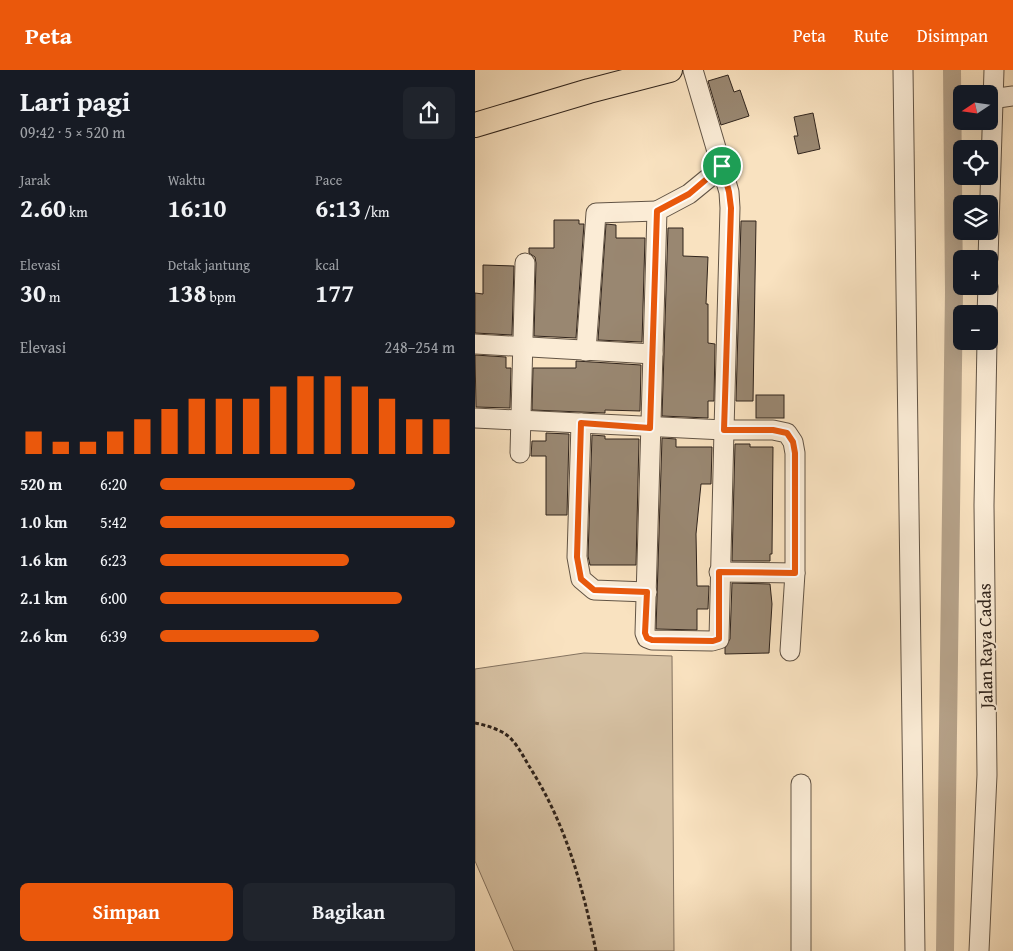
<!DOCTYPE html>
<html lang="id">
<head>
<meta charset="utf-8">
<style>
	body { margin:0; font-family:"Gentium Book Plus",serif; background:#20242c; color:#f1f3f6; height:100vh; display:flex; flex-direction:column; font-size:19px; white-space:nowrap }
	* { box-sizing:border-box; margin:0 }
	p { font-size:16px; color:#9ea1a6 }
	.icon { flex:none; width:28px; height:28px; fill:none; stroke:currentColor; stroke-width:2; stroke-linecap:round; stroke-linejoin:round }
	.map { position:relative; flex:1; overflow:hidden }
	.drawer { display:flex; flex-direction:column; background:#171b24; width:475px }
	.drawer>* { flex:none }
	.needle { width:32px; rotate:257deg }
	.controls { position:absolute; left:478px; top:15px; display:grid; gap:10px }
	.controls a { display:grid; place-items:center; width:45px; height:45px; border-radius:8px; background:#171b24; box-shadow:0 5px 20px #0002; font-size:25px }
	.pin { position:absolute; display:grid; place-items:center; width:42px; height:42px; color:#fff; margin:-21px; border:2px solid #fff; border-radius:50%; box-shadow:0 1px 5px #0007 }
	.round { display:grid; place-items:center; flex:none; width:52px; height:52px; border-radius:8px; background:#20242c }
	.head { display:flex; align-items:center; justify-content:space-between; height:85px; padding:0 20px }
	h1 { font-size:28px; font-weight:800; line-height:38px }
	.stats { display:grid; grid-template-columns:repeat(3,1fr); gap:8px; height:85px; padding:5px 20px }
	.stats div { display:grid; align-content:center }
	.stats b { font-size:25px; font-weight:800 }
	.stats small { font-size:14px; font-weight:400 }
	.stats p { font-size:14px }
	.chart { height:140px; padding:10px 20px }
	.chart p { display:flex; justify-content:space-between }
	.chart svg { width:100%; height:90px; margin-top:5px; stroke:#ea580c; stroke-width:6 }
	.primary-button { display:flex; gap:10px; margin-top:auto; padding:10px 20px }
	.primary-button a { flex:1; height:58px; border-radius:8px; background:#ea580c; color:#fff; font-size:20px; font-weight:800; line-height:58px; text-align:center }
	.primary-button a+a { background:#20242c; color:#f1f3f6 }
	ul { padding:0 20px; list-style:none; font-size:16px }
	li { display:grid; grid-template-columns:80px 60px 1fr; align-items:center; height:38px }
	li i { height:12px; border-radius:6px; background:#ea580c }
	header { display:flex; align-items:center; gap:30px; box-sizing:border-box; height:70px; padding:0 25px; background:#ea580c; color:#fff }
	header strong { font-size:24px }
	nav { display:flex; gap:28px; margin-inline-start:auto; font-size:18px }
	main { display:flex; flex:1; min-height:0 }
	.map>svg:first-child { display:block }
	.green { fill:#d7c2a4; stroke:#847360 }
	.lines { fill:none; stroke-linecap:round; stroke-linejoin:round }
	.canal { stroke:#b5a188; stroke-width:18 }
	.building { fill:#998771; stroke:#30241c }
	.minor-casing { stroke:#625445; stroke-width:21 }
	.major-casing { stroke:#30241c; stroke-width:26 }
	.path { stroke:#30241c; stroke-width:3; stroke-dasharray:4 2.5; stroke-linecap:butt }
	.minor { stroke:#fbecd6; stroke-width:19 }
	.major { stroke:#f9e2c0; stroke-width:24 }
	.route-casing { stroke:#fff; stroke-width:10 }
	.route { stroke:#ea580c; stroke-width:6 }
	.labels { text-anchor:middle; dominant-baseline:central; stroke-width:4; stroke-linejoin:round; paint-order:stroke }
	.street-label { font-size:18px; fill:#30241c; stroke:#fbecd6 }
</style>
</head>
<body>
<header>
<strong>Peta</strong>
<nav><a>Peta</a><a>Rute</a><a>Disimpan</a></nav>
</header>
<main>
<section class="drawer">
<div class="head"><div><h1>Lari pagi</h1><p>09:42 · 5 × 520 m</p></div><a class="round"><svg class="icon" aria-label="share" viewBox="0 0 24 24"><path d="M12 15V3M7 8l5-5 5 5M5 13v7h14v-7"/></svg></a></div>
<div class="stats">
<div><p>Jarak</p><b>2.60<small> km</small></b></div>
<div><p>Waktu</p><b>16:10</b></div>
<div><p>Pace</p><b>6:13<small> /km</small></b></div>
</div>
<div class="stats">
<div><p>Elevasi</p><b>30<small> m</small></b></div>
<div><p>Detak jantung</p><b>138<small> bpm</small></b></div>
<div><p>kcal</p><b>177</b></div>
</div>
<div class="chart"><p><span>Elevasi</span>248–254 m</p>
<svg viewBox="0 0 160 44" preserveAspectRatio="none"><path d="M5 44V33M15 44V38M25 44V38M35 44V33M45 44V27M55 44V22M65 44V17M75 44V17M85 44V17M95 44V11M105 44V6M115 44V6M125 44V11M135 44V17M145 44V27M155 44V27"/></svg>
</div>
<ul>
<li><b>520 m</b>6:20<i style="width:66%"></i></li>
<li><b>1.0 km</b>5:42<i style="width:100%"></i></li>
<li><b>1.6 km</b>6:23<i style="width:64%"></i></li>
<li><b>2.1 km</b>6:00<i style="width:82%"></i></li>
<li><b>2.6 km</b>6:39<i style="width:54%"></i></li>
</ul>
<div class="primary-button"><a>Simpan</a><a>Bagikan</a></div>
</section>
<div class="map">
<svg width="538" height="881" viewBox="0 0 538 881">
	<rect width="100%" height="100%" fill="#f9e2c0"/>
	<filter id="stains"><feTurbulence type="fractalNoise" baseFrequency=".004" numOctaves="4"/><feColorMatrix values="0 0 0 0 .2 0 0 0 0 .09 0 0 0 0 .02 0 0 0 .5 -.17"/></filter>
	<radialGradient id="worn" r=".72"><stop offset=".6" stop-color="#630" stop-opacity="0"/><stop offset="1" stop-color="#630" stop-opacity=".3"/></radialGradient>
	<polygon class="green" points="109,583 197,586 199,881 39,881 0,791 0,599"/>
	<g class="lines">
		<polyline class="canal" points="470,881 479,222 477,0"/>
	</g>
	<g class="building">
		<polygon points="253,5 259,22 265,20 274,46 246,55 233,11"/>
		<polygon points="338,43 345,79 323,84 319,66 323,66 319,47"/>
		<polygon points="79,150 104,150 104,154 109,154 101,268 59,266 61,193 60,187 54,183 54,178 79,178"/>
		<polygon points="266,151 281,151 278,331 261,331"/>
		<polygon points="131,154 141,155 141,168 170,168 167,272 123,270"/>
		<polygon points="193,158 208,158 208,186 233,187 231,234 233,234 233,273 240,274 239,331 233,331 233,348 187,346"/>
		<polygon points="8,195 39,196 37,265 0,263 0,223 8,224"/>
		<polygon points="0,285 31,287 31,298 36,298 35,338 1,337"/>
		<polygon points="101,291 166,295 165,341 130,340 130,343 57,340 58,298 101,298"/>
		<rect x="281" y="325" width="28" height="23"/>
		<polygon points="71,363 94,364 92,445 71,445 71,386 56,386 57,371 71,371"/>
		<polygon points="117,365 130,366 130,369 164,369 161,495 115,495 113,486"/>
		<polygon points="187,368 201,369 201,377 237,377 236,414 226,414 221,464 222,516 234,516 233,539 222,539 222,560 181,559"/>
		<polygon points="260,374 275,374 275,377 298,377 297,484 295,484 295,491 257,491"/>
		<polygon points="257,513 295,514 297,534 294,583 250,584 250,578 255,569"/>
	</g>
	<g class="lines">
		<g class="minor-casing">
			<g id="minor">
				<polyline points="428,0 440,881"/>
				<polyline points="516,29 538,26"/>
				<polyline points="247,97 214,124 182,141 170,563 172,568 177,570 237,571 244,569 249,360 298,360 312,363 318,372 320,383 320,503 315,581"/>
				<polyline points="513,189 519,0"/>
				<polyline points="512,244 513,216"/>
				<polyline points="0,274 178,284"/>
				<polyline points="111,281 121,143 182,141"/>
				<polyline points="0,348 249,360 255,138 254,122 218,0"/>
				<polyline points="106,353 102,487 106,509 119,520 172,522"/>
				<polyline points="45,383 50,193"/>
				<polyline points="244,502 320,503"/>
				<polyline points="326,714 326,881"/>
				<polyline points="504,881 512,705 509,435 512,271"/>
			</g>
		</g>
		<g class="major-casing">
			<polyline id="major" points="0,55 114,21 195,0"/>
		</g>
		<path class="path" d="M0 653C10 655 20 658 29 663 40 670 47 684 54 696 91 754 107 814 121 881"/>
		<use href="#minor" class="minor"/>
		<use href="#major" class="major"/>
	</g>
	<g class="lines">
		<g class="route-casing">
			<polygon id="route" points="247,96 254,122 256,138 249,360 298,360 312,363 318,372 320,383 320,503 244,502 244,569 238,571 177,570 172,568 170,563 172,522 119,520 106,509 102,487 106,353 175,358 182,141 214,124"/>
		</g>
		<use href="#route" class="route"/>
	</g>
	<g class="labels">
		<g class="street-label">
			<text transform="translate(510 576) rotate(-91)">Jalan Raya Cadas</text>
		</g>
	</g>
	<rect width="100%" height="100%" filter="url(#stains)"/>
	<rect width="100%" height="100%" fill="url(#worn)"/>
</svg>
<div class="controls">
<a><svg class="needle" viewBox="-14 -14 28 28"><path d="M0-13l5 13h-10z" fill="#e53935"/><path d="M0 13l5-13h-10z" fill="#9ea1a6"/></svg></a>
<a><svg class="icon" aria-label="locate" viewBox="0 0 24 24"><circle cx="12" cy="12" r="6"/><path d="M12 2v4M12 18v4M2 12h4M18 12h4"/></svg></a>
<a><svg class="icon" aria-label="layers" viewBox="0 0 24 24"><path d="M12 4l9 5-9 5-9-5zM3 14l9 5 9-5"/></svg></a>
<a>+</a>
<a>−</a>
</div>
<div class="pin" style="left:247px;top:96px;background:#1e9e55"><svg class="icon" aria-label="arrive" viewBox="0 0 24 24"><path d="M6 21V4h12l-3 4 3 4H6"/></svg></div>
</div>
</main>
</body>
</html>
